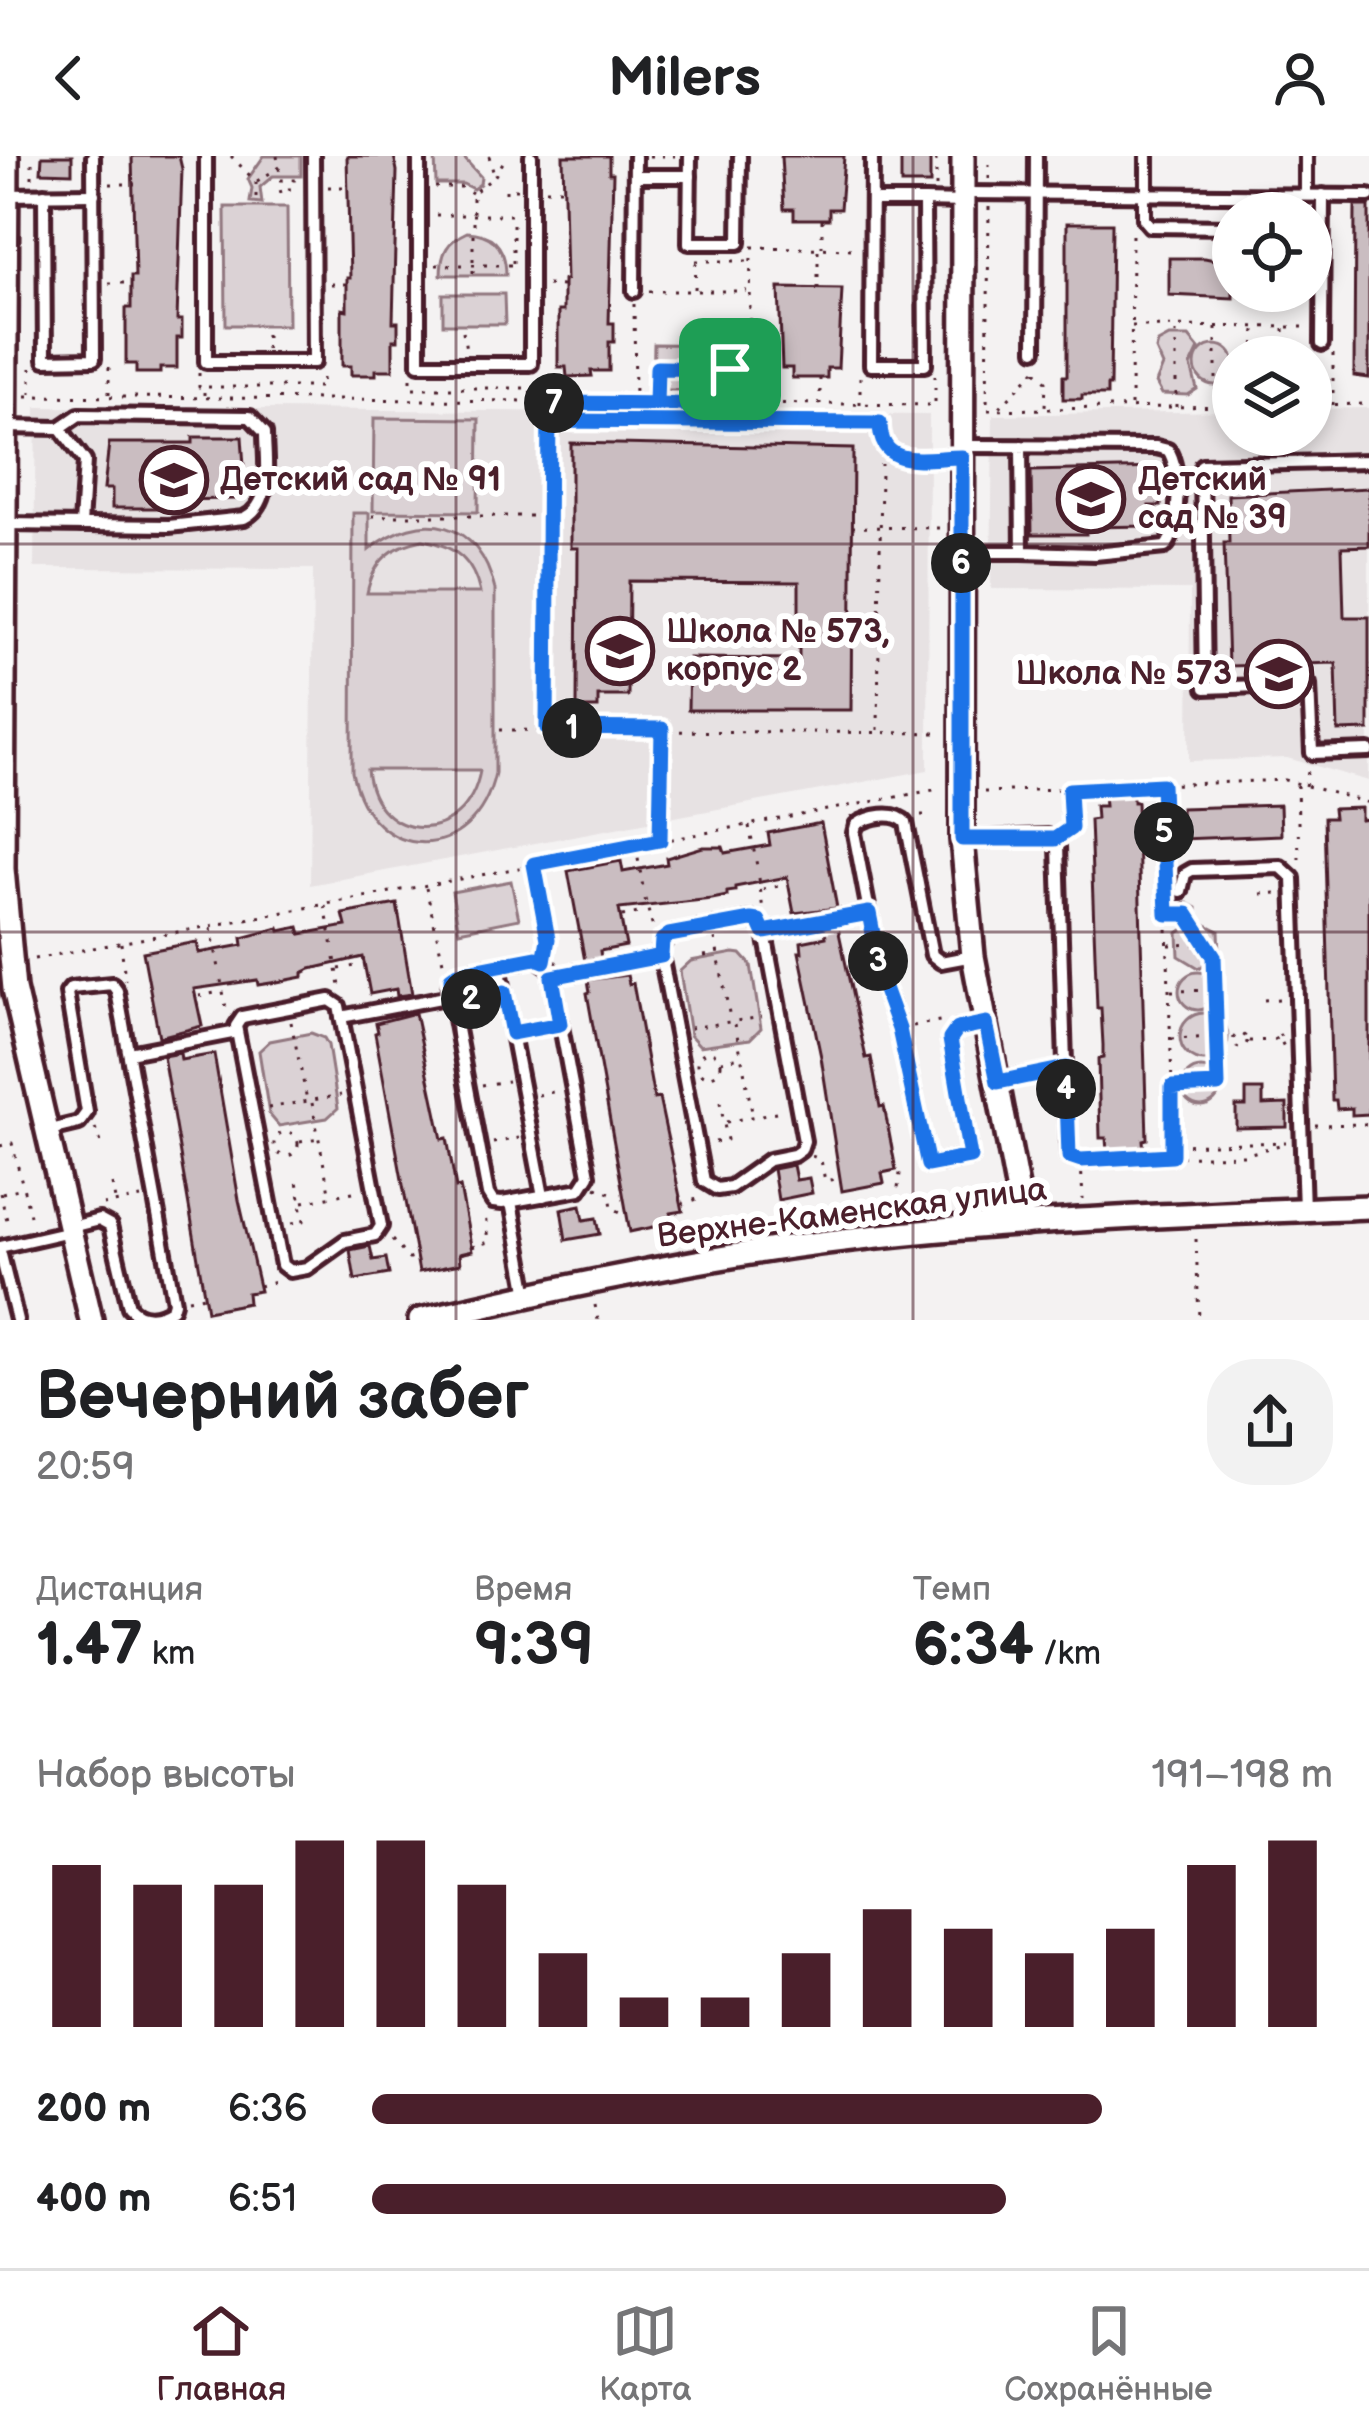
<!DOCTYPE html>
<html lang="ru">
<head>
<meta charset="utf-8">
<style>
	body { margin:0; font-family:"Balsamiq Sans",sans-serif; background:#f2f2f2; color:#202124; height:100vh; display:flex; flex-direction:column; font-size:45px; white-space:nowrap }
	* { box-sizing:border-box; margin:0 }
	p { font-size:39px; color:#757577 }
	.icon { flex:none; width:66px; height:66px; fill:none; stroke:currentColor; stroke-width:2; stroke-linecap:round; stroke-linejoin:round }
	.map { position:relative; height:1164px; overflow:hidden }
	.sheet { display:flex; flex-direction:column; background:#fff; flex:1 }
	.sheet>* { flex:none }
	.controls { position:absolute; left:1212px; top:36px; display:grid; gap:24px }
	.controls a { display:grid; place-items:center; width:120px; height:120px; border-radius:50%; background:#fff; box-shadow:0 6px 18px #0003; font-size:60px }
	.pin { position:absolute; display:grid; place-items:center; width:102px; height:102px; color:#fff; margin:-51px; border-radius:24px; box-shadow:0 6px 18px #0006 }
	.km { position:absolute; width:60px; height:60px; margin:-30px; border-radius:50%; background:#222; color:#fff; font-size:33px; line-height:60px; text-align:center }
	.round { display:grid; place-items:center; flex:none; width:126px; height:126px; border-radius:48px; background:#f2f2f2 }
	.head { display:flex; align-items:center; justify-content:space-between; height:204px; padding:0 36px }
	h1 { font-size:66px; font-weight:800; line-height:90px }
	.stats { display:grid; grid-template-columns:repeat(3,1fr); gap:18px; height:204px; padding:12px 36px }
	.stats div { display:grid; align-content:center }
	.stats b { font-size:60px; font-weight:800 }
	.stats small { font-size:33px; font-weight:400 }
	.stats p { font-size:33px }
	.chart { height:336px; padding:24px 36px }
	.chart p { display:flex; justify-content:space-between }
	.chart svg { width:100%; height:216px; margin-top:12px; stroke:#4a1f2b; stroke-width:6 }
	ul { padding:0 36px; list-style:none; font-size:39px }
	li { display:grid; grid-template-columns:192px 144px 1fr; align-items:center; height:90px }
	li i { height:30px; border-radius:15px; background:#4a1f2b }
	header { display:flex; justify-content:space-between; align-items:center; height:156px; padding:0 36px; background:#fff; font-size:54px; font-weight:800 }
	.menu { display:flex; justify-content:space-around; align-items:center; height:168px; border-top:3px solid #e0e0e0; background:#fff; font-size:33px; color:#757577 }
	.menu a { display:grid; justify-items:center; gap:6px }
	.menu .current { color:#4a1f2b }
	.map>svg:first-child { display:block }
	.built { fill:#e7e2e3 }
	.green { fill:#dbd2d5; stroke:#927880; stroke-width:3; fill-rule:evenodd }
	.building { fill:#cabdc1; stroke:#4a1f2b; stroke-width:3 }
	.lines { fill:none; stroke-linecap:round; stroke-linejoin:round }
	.service-casing { stroke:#4a1f2b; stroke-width:20 }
	.minor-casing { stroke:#4a1f2b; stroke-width:30 }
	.path { stroke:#4a1f2b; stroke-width:3; stroke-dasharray:3 9; stroke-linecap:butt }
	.service { stroke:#fff; stroke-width:10 }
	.minor { stroke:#fff; stroke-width:21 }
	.route-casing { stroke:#fff; stroke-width:24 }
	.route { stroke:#1a73e8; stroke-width:15 }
	.grid { fill:none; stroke:#4a1f2b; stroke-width:3; stroke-opacity:0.55 }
	.labels { text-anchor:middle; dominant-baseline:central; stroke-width:12; stroke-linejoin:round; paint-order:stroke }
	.poi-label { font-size:33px; font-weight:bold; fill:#4a1f2b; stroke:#fff; text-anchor:start }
	.street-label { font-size:33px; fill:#4a1f2b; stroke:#fff }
</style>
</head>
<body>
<header><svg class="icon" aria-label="back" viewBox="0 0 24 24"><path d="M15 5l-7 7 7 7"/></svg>Milers<svg class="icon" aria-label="person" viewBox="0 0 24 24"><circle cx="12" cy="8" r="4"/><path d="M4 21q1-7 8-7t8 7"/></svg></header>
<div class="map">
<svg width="1369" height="1164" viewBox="0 0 1369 1164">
	<rect width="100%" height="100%" fill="#f4f2f2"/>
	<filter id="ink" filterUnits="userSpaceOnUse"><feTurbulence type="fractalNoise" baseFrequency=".00833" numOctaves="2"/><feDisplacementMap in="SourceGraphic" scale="24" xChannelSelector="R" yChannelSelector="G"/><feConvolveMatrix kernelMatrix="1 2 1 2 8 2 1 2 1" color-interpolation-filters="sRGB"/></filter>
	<g filter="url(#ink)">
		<g class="built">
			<polygon points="36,251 929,259 928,614 310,729 313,413 34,412"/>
			<polygon points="1369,252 1369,625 1287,602 1189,605 1190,434 991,433 993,259 1233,255 1233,279 1311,279 1311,253"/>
		</g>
		<g class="green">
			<polygon points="264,0 301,0 301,20 273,20 260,31 262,47 250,46 252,32 248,23"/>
			<polygon points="435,0 462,0 481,21 480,28 473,33 463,28 436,28"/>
			<polygon points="225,51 287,51 288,169 226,169"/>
			<path d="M467 76C494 77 506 92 506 119H441C441 97 447 85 467 76Z"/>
			<polygon points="504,138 505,168 443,168 443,138"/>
			<polygon points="1189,181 1199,193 1191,210 1197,233 1188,239 1162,238 1156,227 1163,210 1156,194 1158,187 1169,181"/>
			<polygon points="654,188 734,189 734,234 653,234"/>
			<circle cx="1215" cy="209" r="20"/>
			<polygon points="374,262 479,263 478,356 373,355"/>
			<path d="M353 357H369V394C422 351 479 364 495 434V617C475 710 371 710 352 616ZM423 384C456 390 473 405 480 437H367C374 404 391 390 423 384ZM367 614H479L480 615C466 691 375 690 367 614Z"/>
			<polygon points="511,725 519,763 459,775 452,736"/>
			<polygon points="1186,746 1197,752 1197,764 1219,775 1220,799 1199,812 1179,800 1178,777 1188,770 1177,763 1177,752"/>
			<polygon points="734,797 741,798 751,809 761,872 750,883 700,890 690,879 680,815 691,805"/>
			<circle cx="1198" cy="835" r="19"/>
			<circle cx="1204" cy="881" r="24"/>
			<polygon points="311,877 324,882 328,889 338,952 327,962 279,970 269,958 259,895 270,885"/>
			<circle cx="1201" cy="931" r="19"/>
		</g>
		<g class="building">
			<polygon points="42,0 72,0 72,17 41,16"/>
			<polygon points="132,0 179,0 182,13 177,164 182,164 182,182 177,182 177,212 160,212 160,217 136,217 136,208 126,208 126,152 131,152 131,120 135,120"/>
			<polygon points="347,0 394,0 397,15 393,166 398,166 398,184 393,184 393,214 376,214 376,219 351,219 351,210 342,210 342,153 347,154 347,122 350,122"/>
			<polygon points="563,0 609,0 609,17 613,17 609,167 614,167 614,186 609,186 609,215 591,215 592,220 567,221 566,211 558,211 558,155 563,155 563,124 566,124"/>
			<polygon points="781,0 844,0 840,53 829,53 829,63 794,63 794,53 784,53"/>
			<rect x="901" y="0" width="29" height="28"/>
			<polygon points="1355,50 1369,50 1369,222 1354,220"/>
			<polygon points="1067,67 1112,67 1110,230 1107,230 1107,239 1082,239 1082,243 1063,243 1063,220 1067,220"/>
			<polygon points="1169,102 1205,102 1219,105 1219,109 1233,109 1233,142 1169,139"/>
			<polygon points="779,132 842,133 838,212 827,212 827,222 792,222 792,212 782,212"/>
			<polygon points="193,281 242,281 245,326 238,326 238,343 166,344 166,352 112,352 112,333 104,333 109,287 193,287"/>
			<polygon points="571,287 853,293 851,554 688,554 689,502 799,503 799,426 629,425 628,540 598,540 598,552 577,552 578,392 571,392"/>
			<polygon points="1161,312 1161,350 1149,350 1150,370 1086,371 1086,378 1032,378 1031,315"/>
			<polygon points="1369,332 1369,390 1342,391 1344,461 1369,461 1369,574 1338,575 1336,507 1228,510 1224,387 1229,387 1228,339"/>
			<polygon points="1133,637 1133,646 1137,646 1147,983 1143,984 1144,995 1107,996 1106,982 1100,982 1098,903 1103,902 1103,889 1101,852 1097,852 1090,664 1096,663 1095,650 1105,650 1104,638"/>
			<polygon points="1280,649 1281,679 1182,683 1181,652"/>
			<polygon points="1361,652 1361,664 1368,663 1369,675 1369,958 1352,959 1352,952 1337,953 1336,944 1332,944 1324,662 1334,662 1333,653"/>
			<polygon points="821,667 837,752 794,757 787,721 735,731 735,735 727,736 727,740 712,743 619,753 626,790 600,795 601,802 585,805 568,715 621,705 623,716 667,708 666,702 703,691 723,691 725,697 770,689 768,677"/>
			<polygon points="397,748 412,838 397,840 396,833 370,838 363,801 311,813 303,817 303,821 277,826 258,829 257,824 194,833 202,870 159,881 143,796 197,786 199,797 243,789 242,782 279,772 280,775 299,771 301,778 346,770 343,758"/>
			<polygon points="838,772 866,902 871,901 880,951 884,950 896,1014 882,1017 884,1027 842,1035 821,901 799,796 802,796 801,786 826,781 825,774"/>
			<polygon points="627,819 629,828 633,827 654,943 659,942 683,1055 671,1057 672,1067 630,1076 587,837 590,836 588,824"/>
			<polygon points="415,857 442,983 447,982 456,1032 460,1031 472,1095 459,1098 460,1108 419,1116 375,877 378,876 376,867"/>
			<polygon points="180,897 181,904 214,898 239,1044 260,1135 247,1137 248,1147 207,1155 163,900"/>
			<polygon points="1246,934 1263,934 1263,949 1287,948 1287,971 1236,972 1236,950 1246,950"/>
			<polygon points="793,1009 796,1024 809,1022 812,1037 778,1044 773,1013"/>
			<polygon points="581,1049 584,1064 597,1062 600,1078 566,1084 561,1053"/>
			<polygon points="370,1090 373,1104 386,1102 389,1118 355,1124 350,1094"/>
		</g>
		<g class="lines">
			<g class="service-casing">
				<g id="service">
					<polyline points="206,0 206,206 314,206 313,0"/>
					<polyline points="419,0 419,208 531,208 531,0"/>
					<polyline points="690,0 689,87 739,87 740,0"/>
					<polyline points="635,20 690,20"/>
					<polyline points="964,37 1369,40"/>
					<polyline points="44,38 45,204 94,203 93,0"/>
					<polyline points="1144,38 1144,63 1150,70 1233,71"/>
					<polyline points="1147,38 1147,0"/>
					<polyline points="3,39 94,38"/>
					<polyline points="1306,39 1306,0"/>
					<polyline points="872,45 924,45 925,209 871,209 872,0"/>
					<polyline points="924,45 963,46"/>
					<polyline points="634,135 635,0"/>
					<polyline points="1322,188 1323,39"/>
					<polyline points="1035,194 1036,0"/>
					<path d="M880 267C880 315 926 301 962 301"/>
					<polyline points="60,272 85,305 81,369"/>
					<path d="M962 290 1156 291 1168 294C1181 312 1181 374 1165 391L1095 398 1022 396 1021 290"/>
					<polyline points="1369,305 1202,309 1205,532 1309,528 1312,597 1369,595"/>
					<path d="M5 368 169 370 244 362C274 347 265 306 265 277L250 261 79 259 60 272 6 271"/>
					<polyline points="961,396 1022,396"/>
					<polyline points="962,683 1048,680 1058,690 1068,1000"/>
					<polyline points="1181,735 1185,718 1192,714 1281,711 1293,722 1304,1054"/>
					<polygon points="751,763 764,772 804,985 801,994 794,999 769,1004 731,1031 717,1033 704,1025 660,793 669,779"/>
					<polyline points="764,776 869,756"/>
					<path d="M973 800 941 806 932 799 906 667C895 654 869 660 856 669L854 677 883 829 899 873 928 1009 970 1001 950 883 957 873 986 867"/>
					<polygon points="536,802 550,812 589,1019 580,1033 502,1047 493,1046 488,1038 449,831 451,822 458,817"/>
					<polyline points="499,809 543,1040"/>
					<polyline points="552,821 661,800"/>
					<polygon points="330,844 339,850 381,1070 375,1079 345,1085 307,1112 290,1115 282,1109 236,870 242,861"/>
					<polyline points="341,861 451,840"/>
					<polyline points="129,897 237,876"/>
					<polyline points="998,925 1066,912"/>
					<path d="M46 975 79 967 87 956 67 837 71 832 112 828 117 835 174 1146 172 1153C158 1163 140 1164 129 1151L110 1070 99 1064 71 1071"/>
					<polyline points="511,1046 528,1139"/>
					<polyline points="0,1091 70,1075"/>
					<polyline points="0,1095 17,1164"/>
				</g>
			</g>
			<g class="minor-casing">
				<g id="minor">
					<polyline points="7,0 3,713 14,833 91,1164"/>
					<polyline points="963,0 962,683 973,800 1024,1068"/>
					<path d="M420 1164C545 1135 669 1108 796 1090 986 1064 1178 1059 1369 1051"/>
				</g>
			</g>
			<g class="path">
				<polyline points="231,0 256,26 256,44"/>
				<polyline points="277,0 281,24 297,24"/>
				<polyline points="489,0 494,19"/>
				<polyline points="649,0 675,0"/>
				<polyline points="32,22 32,0"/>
				<polyline points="989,23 989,0"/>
				<polyline points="257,25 280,11"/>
				<polyline points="110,28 135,28"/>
				<polyline points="328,31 350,31"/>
				<polyline points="435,31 463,31 472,37"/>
				<polyline points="936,31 936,0"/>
				<polyline points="546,33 566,33"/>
				<polyline points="281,37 280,33 298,33"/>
				<polyline points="506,37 506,33 518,33"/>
				<polyline points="989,51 987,254 1233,250"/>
				<polyline points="436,59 517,59"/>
				<polyline points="752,91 857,93"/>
				<polyline points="822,91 822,63"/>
				<polyline points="696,105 748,105"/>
				<polyline points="513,107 513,59"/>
				<polyline points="436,109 517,109"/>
				<polyline points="473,117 473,37 494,21 507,0"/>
				<polyline points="109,127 131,127"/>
				<polyline points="331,128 347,128"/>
				<polyline points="547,129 563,130"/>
				<polyline points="695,133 696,107"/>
				<polyline points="818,133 818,92"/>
				<polyline points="649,135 747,135"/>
				<polyline points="634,148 635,246"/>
				<polyline points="1132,170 1308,171"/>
				<polyline points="1284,173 1285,201"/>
				<polyline points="463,175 466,194"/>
				<polyline points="266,193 266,174 269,175"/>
				<polyline points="1254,201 1255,173"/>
				<polyline points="1036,215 1046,225 1045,250"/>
				<polyline points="199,217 199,231 204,231"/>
				<polyline points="411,222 411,232 530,232 531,243"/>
				<polyline points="31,238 31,212"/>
				<polyline points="109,238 109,206"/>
				<polyline points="204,239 204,231 322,231 322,217"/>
				<polyline points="26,240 935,249 935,220"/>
				<polyline points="656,246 657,212 730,213 730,246"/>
				<polyline points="1216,247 1216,172"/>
				<polyline points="860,248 860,221"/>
				<polyline points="748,249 751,98"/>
				<polyline points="820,249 820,222"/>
				<polyline points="1311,249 1369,248"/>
				<polyline points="1333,249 1333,197"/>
				<polyline points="1131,250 1132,74"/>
				<polyline points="1000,251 1035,214 1035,208"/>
				<polyline points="1176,251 1176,172"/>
				<polyline points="372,360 545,360"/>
				<polyline points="852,371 940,372"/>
				<polyline points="547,572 549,265 866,267"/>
				<polyline points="500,574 942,577"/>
				<polyline points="878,574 881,308"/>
				<polyline points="1297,629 1299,703"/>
				<polyline points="1305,630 1309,610"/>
				<polyline points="1163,631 1166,729"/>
				<polyline points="984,636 1285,624 1369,647"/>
				<polyline points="921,659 932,659"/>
				<polyline points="749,670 758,715"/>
				<polyline points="1061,671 1061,634"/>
				<polyline points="1066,675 1071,672 1069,634"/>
				<polyline points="660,684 661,575"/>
				<polyline points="636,691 644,737"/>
				<polyline points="535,712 547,791"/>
				<polyline points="759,722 763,755"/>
				<polyline points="426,732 444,810"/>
				<polyline points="763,733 785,729"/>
				<polyline points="1261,738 1277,737"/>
				<polyline points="645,743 654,776"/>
				<polyline points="325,750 334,796"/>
				<polyline points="1168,758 1187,757 1213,800 1218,929 1174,931"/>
				<polyline points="622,760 644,756"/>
				<polyline points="211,772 220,817"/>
				<polyline points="715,783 730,862"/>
				<polyline points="121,787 125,824"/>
				<polyline points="1169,789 1202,788"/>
				<polyline points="704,800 715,798"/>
				<polyline points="335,802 340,830"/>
				<polyline points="34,803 939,633"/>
				<polyline points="339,813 361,809"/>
				<polyline points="221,824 226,852"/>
				<polyline points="1171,835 1215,834"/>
				<polyline points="199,840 220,836"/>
				<polyline points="465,844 491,839"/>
				<polyline points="1264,844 1281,843"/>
				<polyline points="291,866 307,944"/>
				<polyline points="735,868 753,961"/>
				<polyline points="913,870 945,864"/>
				<polyline points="690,872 762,861"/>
				<polyline points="525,874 545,870"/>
				<circle cx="1240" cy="885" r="7"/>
				<polygon points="1279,878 1285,887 1279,890 1274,881"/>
				<polyline points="1172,883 1216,881"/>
				<polyline points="1249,885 1274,884"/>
				<circle cx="709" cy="908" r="12"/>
				<polyline points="721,905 740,901"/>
				<polyline points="482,929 508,925"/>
				<polyline points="538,939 558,935"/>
				<polyline points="312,947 330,1041"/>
				<polyline points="268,952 341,939"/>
				<polyline points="726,966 781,955"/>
				<polyline points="1315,969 1369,968"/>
				<polyline points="95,972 103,991"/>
				<circle cx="286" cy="988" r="12"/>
				<polyline points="300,985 319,982"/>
				<polyline points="715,986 727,984 720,946"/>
				<polyline points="493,987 519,982"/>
				<polyline points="1176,989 1286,986"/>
				<polyline points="0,990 12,987 30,1059"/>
				<polyline points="812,1000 821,1004 825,1025 840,1022"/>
				<polyline points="1169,1001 1244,999 1283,988"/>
				<polyline points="1083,1004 1167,1001 1174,994 1166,739"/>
				<polyline points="1081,1006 1083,1044"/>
				<polyline points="112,1028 115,1044"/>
				<polyline points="596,1031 610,1037 612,1052 627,1059"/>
				<polyline points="0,1037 7,1064"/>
				<polyline points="2,1037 22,1032"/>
				<polyline points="303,1046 358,1035"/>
				<polyline points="682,1048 700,1042"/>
				<polyline points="103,1049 141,1042"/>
				<polyline points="895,1056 901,1010"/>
				<polyline points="292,1067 304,1065 297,1025"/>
				<polyline points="1196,1083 1199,1164"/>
				<polyline points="392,1084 409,1103 416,1101"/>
				<polyline points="472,1091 488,1086 485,1057"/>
				<polyline points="259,1130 275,1126"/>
				<polyline points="188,1143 204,1140"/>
				<polyline points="595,1149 598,1164"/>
			</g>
			<use href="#service" class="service"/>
			<use href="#minor" class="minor"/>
		</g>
	</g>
	<g class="lines" filter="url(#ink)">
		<g class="route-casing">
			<path id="route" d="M730 213 657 212 656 248 549 247 547 572 662 573 660 684 534 708 548 783 544 805 536 802 458 817 451 822 452 846 504 836 512 877 560 868 552 821 661 800 662 784 669 779 751 764 759 765 764 776 869 757 883 829 899 873 928 1009 970 1001 950 883 957 873 986 867 998 926 1066 912 1069 1000 1081 1004 1172 999V931L1218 929 1214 800 1187 758H1167L1162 629 1069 634 1071 672 1055 683H962V301C926 301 880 315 880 267L549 265V247C609 247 670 248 730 249V213"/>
		</g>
		<use href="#route" class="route"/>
	</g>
	<path class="grid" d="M456 0V1164M913 0V1164M0 388H1369M0 776H1369"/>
	<defs>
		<g id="school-ring" transform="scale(3.45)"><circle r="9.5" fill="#fff" stroke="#4a1f2b" stroke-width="1.5"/><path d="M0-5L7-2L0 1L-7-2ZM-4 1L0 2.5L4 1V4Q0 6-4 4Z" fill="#4a1f2b"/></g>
	</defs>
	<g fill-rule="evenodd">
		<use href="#school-ring" x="174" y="324"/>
		<use href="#school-ring" x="1091" y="343"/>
		<use href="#school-ring" x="620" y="495"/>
		<use href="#school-ring" x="1279" y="518"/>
	</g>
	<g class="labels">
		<g class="poi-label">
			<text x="220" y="324">Детский сад № 91</text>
			<text x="1138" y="324">Детский<tspan x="1138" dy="38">сад № 39</tspan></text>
			<text x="666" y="476">Школа № 573,<tspan x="666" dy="38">корпус 2</tspan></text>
			<text x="1232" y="518" text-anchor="end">Школа № 573</text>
		</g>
		<g class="street-label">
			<text transform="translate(852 1057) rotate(-7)">Верхне-Каменская улица</text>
		</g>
	</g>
</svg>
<div class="controls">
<a><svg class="icon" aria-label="locate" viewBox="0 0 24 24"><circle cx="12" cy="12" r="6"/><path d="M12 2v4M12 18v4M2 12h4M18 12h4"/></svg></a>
<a><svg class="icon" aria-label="layers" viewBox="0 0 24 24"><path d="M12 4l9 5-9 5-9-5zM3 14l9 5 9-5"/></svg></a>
</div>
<div class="pin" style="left:730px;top:213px;background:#1e9e55"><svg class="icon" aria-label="arrive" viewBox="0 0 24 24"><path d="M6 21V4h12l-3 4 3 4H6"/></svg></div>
<b class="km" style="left:572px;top:572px">1</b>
<b class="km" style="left:471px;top:843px">2</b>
<b class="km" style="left:878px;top:805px">3</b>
<b class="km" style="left:1066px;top:933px">4</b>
<b class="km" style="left:1164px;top:676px">5</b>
<b class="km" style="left:961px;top:407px">6</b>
<b class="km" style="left:554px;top:247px">7</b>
</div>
<section class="sheet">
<div class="head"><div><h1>Вечерний забег</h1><p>20:59</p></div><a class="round"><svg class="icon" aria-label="share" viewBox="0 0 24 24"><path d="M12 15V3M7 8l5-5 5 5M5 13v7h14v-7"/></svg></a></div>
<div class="stats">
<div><p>Дистанция</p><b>1.47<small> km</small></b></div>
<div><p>Время</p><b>9:39</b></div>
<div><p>Темп</p><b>6:34<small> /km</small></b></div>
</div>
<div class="chart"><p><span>Набор высоты</span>191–198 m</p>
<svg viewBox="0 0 160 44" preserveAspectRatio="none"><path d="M5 44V11M15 44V15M25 44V15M35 44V6M45 44V6M55 44V15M65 44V29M75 44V38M85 44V38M95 44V29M105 44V20M115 44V24M125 44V29M135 44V24M145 44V11M155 44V6"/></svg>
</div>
<ul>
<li><b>200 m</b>6:36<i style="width:76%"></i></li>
<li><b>400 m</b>6:51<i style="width:66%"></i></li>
</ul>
</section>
<nav class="menu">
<a class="current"><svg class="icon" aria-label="home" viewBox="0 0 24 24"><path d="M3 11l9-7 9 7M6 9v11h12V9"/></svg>Главная</a>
<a><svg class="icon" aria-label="map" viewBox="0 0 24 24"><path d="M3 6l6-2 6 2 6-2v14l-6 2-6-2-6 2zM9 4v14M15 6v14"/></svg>Карта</a>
<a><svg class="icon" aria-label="saved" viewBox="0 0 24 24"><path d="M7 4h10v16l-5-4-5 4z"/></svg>Сохранённые</a>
</nav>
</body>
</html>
